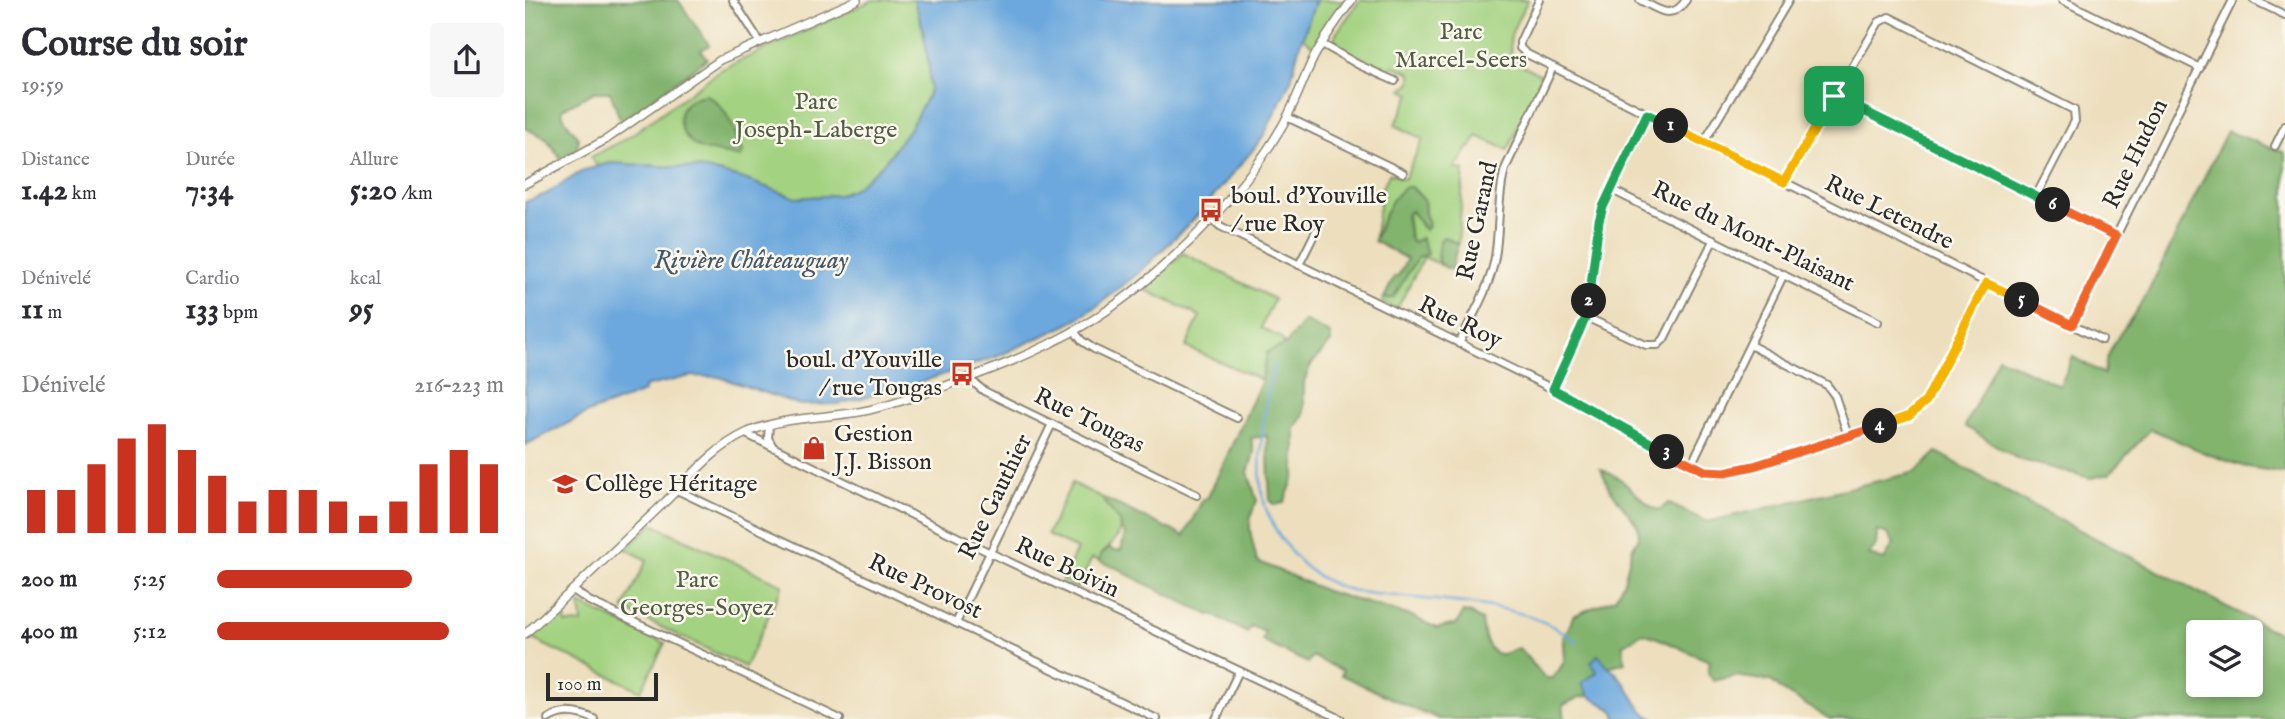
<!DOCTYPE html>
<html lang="fr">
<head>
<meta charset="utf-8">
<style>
	body { margin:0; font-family:"IM FELL English",serif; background:#f7f7f7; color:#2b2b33; height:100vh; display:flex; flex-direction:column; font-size:26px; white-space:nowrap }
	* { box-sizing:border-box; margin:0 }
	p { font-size:23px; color:#7c7c81 }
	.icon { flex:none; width:38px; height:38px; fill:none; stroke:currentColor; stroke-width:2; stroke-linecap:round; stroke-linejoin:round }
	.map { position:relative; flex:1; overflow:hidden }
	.details { display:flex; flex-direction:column; background:#fff; width:525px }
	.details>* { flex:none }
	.buttons { position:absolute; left:1661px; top:620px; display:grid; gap:14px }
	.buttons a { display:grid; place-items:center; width:77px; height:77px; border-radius:7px; background:#fff; box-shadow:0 4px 10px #0003; font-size:35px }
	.scale { position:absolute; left:21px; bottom:18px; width:112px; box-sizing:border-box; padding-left:7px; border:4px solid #2b2b2b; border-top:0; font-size:19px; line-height:24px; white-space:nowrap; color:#2b2b2b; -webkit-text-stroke:5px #fbf7ec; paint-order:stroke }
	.pin { position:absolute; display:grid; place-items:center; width:60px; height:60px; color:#fff; margin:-30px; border-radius:14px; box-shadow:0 4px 10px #0006 }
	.km { position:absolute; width:35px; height:35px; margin:-18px; border-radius:50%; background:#222; color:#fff; font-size:19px; line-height:35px; text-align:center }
	.round { display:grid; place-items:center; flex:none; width:74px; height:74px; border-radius:7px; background:#f7f7f7 }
	.headline { display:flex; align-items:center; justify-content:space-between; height:119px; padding:0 21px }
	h1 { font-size:38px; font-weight:800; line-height:52px }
	.metrics { display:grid; grid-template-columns:repeat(3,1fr); gap:10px; height:119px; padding:7px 21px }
	.metrics div { display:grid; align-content:center }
	.metrics b { font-size:30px; font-weight:800 }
	.metrics small { font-size:19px; font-weight:400 }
	.metrics p { font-size:19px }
	.chart { height:196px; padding:14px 21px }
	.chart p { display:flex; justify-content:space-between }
	.chart svg { width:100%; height:126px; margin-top:7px; stroke:#c8321e; stroke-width:6 }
	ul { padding:0 21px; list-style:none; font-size:23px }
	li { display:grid; grid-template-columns:112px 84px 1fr; align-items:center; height:52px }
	li i { height:18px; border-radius:9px; background:#c8321e }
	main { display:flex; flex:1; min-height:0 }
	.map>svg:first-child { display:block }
	.green { fill:#a3d280; stroke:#677e56; stroke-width:2 }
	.forest { fill:#82b46e; stroke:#56704c; stroke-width:2; fill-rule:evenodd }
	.water { fill:#6ca8dd; stroke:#4c6a84; stroke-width:2 }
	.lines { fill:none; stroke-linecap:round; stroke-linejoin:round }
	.stream { stroke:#6ca8dd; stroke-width:2.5 }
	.minor-casing { stroke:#8c8574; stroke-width:10 }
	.tertiary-casing { stroke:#8c8574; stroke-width:10 }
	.minor { stroke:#fff; stroke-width:6 }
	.tertiary { stroke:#fff; stroke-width:7 }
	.split-1-casing { stroke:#fff; stroke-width:14 }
	.split-2-casing { stroke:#fff; stroke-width:14 }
	.split-3-casing { stroke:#fff; stroke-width:14 }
	.split-4-casing { stroke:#fff; stroke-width:14 }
	.split-5-casing { stroke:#fff; stroke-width:14 }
	.split-6-casing { stroke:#fff; stroke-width:14 }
	.split-7-casing { stroke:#fff; stroke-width:14 }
	.split-1 { stroke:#f5b400; stroke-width:9 }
	.split-2 { stroke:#22a559; stroke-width:9 }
	.split-3 { stroke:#22a559; stroke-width:9 }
	.split-4 { stroke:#f0652b; stroke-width:9 }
	.split-5 { stroke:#f5b400; stroke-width:9 }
	.split-6 { stroke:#f0652b; stroke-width:9 }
	.split-7 { stroke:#22a559; stroke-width:9 }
	.labels { text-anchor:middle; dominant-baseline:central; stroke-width:5; stroke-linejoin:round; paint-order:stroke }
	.park-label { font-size:24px; fill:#4f5d44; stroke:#fbf7ec }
	.street-label { font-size:24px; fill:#2b2b2b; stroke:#fbf7ec }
	.poi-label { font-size:24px; fill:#2b2b2b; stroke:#fbf7ec; text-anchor:start }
	.water-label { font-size:26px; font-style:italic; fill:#425769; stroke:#fbf7ec }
</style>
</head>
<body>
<main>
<section class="details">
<div class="headline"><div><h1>Course du soir</h1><p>19:59</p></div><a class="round"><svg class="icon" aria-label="share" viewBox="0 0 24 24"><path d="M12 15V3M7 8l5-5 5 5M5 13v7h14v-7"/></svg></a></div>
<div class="metrics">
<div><p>Distance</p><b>1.42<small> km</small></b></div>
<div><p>Durée</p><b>7:34</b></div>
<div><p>Allure</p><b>5:20<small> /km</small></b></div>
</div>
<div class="metrics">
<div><p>Dénivelé</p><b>11<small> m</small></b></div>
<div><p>Cardio</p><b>133<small> bpm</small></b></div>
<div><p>kcal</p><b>95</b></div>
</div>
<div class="chart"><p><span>Dénivelé</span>216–223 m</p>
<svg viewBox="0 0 160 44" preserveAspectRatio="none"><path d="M5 44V29M15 44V29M25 44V20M35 44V11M45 44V6M55 44V15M65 44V24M75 44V33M85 44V29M95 44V29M105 44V33M115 44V38M125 44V33M135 44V20M145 44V15M155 44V20"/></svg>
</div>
<ul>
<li><b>200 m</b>5:25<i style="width:68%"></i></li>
<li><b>400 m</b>5:12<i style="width:81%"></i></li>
</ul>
</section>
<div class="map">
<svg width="1760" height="719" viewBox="0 0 1760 719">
	<rect width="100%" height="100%" fill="#fbf7ec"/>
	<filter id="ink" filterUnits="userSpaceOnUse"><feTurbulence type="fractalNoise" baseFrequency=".0143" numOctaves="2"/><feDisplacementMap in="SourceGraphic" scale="14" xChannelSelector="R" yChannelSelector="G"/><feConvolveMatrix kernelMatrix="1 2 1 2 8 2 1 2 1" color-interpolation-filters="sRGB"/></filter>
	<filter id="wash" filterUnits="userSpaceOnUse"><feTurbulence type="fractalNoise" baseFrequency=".00686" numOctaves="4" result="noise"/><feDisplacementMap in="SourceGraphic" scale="28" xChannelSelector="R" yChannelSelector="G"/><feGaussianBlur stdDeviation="1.57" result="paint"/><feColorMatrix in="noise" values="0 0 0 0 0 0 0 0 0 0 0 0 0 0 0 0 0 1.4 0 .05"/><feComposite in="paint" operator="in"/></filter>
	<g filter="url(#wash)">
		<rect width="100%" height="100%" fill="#eddfbe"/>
		<g class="green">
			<polygon points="348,0 389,0 398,29 404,66 405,89 402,97 385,128 357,165 330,188 313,195 271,198 219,179 181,169 86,163 72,166 66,157 102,138 197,69"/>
			<polygon points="791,0 820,0 789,47 778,38"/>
			<path d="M835 0H1003C994 18 973 47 994 63 1000 68 1008 71 1015 74L1016 78 983 150 952 136 946 147H944L930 169 939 170 933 244 924 239 912 256 914 264 899 257 872 309 857 302 859 298 864 299 893 257 903 254 896 238 888 242 885 239 882 212 889 213 897 227H904L900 214 899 200 887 187C866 188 856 225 849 241L857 187 865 173 877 179 880 178 898 139 870 125 886 94 877 90 886 82V73L869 66 858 73 816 50 810 41V35Z"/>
			<polygon points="658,253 749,299 736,328 756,338 760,345 739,365 737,380 661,347 675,316 619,289"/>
			<path d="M547 483 578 498C581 507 591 512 595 521 601 536 578 549 574 561L567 558 552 589 537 581 552 549 522 535Z"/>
			<polygon points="127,524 258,585 220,667 98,609 122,560 101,549"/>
			<polygon points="55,604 140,643 116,691 5,638 39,606 41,624 57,623"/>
		</g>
		<g class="forest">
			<path d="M0 0H153L184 45 176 50 182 59 96 122 85 92H69L37 109C37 130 74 138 37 160L21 138 0 128Z"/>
			<path d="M181 95C201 103 210 133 218 151L216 157C207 154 179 151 174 148 148 133 146 99 181 95Z"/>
			<path d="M1702 131 1760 153V473L1717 466 1682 454 1626 429 1584 474 1566 478 1493 459 1440 426 1473 357 1535 386 1548 357 1579 374C1581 343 1607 322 1621 295 1649 241 1675 185 1702 131Z"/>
			<path d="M881 187H886L899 200 900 214 904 223 900 230 886 211 881 215 885 239 888 242 896 238 903 254 893 257 868 298H859L869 277 873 276 882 259 849 241C856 224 864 197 881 187Z"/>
			<path d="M919 237 933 244 926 270 914 264C912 254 912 248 916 239Z"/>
			<path d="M779 321 805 334 806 342 785 366 779 382V415L770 428V475L759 503 750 505 745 500 742 436 726 438 729 453 723 472 732 501C719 525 727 537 732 561L801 591 886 616 912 628 932 624 938 612 947 614 957 621C958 631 962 656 977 654 983 653 988 649 994 648L1020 678H1027C1042 663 1041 657 1038 638L1045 625 1048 616 1090 598 1099 581 1107 549 1114 537 1113 526 1084 488 1076 469 1094 478 1127 508 1135 510 1143 503 1182 522 1391 472 1412 452 1495 499 1760 637V719H1305L1259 692 1246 681 1209 676 1189 681 1183 674 1185 661C1162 653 1142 640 1118 633L1098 645 1100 662 1083 667 1073 655 1067 662 1072 672 1057 683 1064 696 1055 697 1038 705 1040 719H914L901 713 900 714 816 675 818 671 787 656 783 663 737 641 740 632 726 626 722 633 687 614 684 615 599 573V571L574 561 577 553 585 548 587 550H596L600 534 596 529 595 522 579 502 578 498 659 536 677 501 683 497 737 380 742 352 760 345ZM1352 531 1361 533 1369 543 1359 560 1344 555 1351 546ZM1673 632H1726V684H1673Z"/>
		</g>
		<g class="water">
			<polygon points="389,0 791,0 774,47 766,80 739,135 728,150 670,218 616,271 572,306 544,324 471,357 387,385 314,404 275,405 194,377 166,376 119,387 119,392 65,412 0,445 0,202 21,194 59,170 86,163 181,169 219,179 271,198 313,195 330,188 357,165 385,128 402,97 405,89 404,66 398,29"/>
			<path d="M1073 655C1080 664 1090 671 1097 680 1108 692 1113 713 1130 719H1091L1089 711 1064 696 1057 683 1072 672 1066 662Z"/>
		</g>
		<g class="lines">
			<path class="stream" d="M749 365C743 385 741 406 738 427 733 473 731 505 760 544 772 561 788 575 808 584 828 593 849 594 870 596 931 603 1004 602 1053 643"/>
		</g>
	</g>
	<g filter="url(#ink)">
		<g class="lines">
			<g class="minor-casing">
				<g id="minor">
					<polyline points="208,0 235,42"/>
					<polyline points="1014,0 995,42 995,48 1002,54 1577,340"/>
					<path d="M1115 0C1133 9 1146 22 1161 0"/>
					<polyline points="1537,0 1675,68"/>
					<polyline points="1729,0 1760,15"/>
					<polyline points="797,44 834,65 870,81"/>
					<polyline points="1309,96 1591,236"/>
					<polyline points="762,117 878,173"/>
					<polyline points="1179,142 1264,0"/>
					<polyline points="1750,146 1760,126"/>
					<polyline points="1259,182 1354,22 1364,17 1549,110 1550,121 1511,196"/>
					<polyline points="1085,189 1353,322"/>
					<polyline points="686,218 695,226 1028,389 1179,471 1200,473 1229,466 1389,413 1401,401 1409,388 1461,283"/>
					<polyline points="774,265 791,231"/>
					<polyline points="1061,317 1121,345 1133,345 1139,339 1189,239"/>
					<polyline points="1547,325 1708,0"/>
					<polyline points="549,331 557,341 569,349 712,418"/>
					<path d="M934 344C947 316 965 288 970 257 975 228 972 198 980 169L1028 67"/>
					<polyline points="1225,345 1302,385 1310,396 1323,436"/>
					<polyline points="443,378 459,391 672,495"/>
					<path d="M1028 389C1038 365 1054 340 1061 315 1071 279 1067 242 1078 207L1122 114"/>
					<polyline points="244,425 243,438 248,447"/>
					<polyline points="221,434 455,548 816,719"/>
					<polyline points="1166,465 1259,274"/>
					<polyline points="152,490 632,719"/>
					<polyline points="48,590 64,601 315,719"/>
					<polyline points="431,623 527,424"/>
					<path d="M23 719C38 709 54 712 69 719"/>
					<polyline points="691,719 714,671"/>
				</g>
			</g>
			<g class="tertiary-casing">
				<g id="tertiary">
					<polyline points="0,184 82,139 195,60 332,0"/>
					<path d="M0 634C47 591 93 547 139 503 165 478 187 449 221 433 260 415 303 419 344 410 374 403 403 392 432 382 495 360 554 334 606 293 661 250 721 188 756 128 769 107 777 82 788 59 799 38 813 19 827 0"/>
				</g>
			</g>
			<use href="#minor" class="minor"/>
			<use href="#tertiary" class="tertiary"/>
		</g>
	</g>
	<g class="lines" filter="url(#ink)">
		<g class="split-1-casing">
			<polyline id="split-1" points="1146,126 1259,182 1309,96"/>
		</g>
		<g class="split-2-casing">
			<polyline id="split-2" points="1064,301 1074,221 1078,207 1122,114 1146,126"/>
		</g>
		<g class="split-3-casing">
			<polyline id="split-3" points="1064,301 1061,317 1028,389 1142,452"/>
		</g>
		<g class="split-4-casing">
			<polyline id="split-4" points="1142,452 1180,471 1200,472 1229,466 1355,426"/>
		</g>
		<g class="split-5-casing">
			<polyline id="split-5" points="1355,426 1384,416 1401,401 1461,283 1497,300"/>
		</g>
		<g class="split-6-casing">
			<polyline id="split-6" points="1497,300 1547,325 1591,236 1528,205"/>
		</g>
		<g class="split-7-casing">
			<polyline id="split-7" points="1309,96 1528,205"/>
		</g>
		<use href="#split-1" class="split-1"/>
		<use href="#split-2" class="split-2"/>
		<use href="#split-3" class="split-3"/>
		<use href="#split-4" class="split-4"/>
		<use href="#split-5" class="split-5"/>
		<use href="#split-6" class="split-6"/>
		<use href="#split-7" class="split-7"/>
	</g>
	<defs>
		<g id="bus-bare" transform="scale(1.89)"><path d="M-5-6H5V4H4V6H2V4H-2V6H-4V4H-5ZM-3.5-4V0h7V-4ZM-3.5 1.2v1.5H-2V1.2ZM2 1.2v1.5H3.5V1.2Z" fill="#c8321e" stroke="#fbf7ec" stroke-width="2.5" paint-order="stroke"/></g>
		<g id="shop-bare" transform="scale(1.89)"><path d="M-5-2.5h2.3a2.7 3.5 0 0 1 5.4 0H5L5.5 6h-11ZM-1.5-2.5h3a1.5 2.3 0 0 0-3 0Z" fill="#c8321e" stroke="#fbf7ec" stroke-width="2.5" paint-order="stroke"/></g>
		<g id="school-bare" transform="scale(1.89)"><path d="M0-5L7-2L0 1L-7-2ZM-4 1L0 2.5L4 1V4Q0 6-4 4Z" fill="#c8321e" stroke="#fbf7ec" stroke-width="2.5" paint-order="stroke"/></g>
	</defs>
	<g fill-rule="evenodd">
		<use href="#bus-bare" x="686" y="210"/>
		<use href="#bus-bare" x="437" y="374"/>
		<use href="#shop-bare" x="289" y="448"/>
		<use href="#school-bare" x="40" y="484"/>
	</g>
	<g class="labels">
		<g class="park-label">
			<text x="936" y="32">Parc<tspan x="936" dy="28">Marcel-Seers</tspan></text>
			<text x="291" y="102">Parc<tspan x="291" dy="28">Joseph-Laberge</tspan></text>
			<text x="172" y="580">Parc<tspan x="172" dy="28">Georges-Soyez</tspan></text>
		</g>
		<g class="street-label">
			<text transform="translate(1611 154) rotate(-64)">Rue Hudon</text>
			<text transform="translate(1364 213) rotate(26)">Rue Letendre</text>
			<text transform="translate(953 221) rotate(-78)">Rue Garand</text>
			<text transform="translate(1228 237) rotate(26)">Rue du Mont-Plaisant</text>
			<text transform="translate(935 323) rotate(26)">Rue Roy</text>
			<text transform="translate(564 421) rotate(26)">Rue Tougas</text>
			<text transform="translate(471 497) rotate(-64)">Rue Gauthier</text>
			<text transform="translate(542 568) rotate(25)">Rue Boivin</text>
			<text transform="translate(400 587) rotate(25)">Rue Provost</text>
		</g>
		<g class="poi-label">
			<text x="706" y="196">boul. d'Youville<tspan x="706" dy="28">/ rue Roy</tspan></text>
			<text x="417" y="360" text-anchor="end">boul. d'Youville<tspan x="417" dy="28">/ rue Tougas</tspan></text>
			<text x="309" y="434">Gestion<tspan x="309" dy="28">J.J. Bisson</tspan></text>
			<text x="60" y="484">Collège Héritage</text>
		</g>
		<g class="water-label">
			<text x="226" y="260">Rivière Châteauguay</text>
		</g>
	</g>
</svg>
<div class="buttons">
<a><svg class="icon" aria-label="layers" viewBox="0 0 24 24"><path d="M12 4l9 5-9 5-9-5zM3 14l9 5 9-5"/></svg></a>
</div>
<div class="scale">100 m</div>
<div class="pin" style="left:1309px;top:96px;background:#1e9e55"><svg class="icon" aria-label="arrive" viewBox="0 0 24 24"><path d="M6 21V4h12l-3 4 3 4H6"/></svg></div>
<b class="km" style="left:1146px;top:126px">1</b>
<b class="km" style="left:1064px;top:301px">2</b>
<b class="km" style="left:1142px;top:452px">3</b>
<b class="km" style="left:1355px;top:426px">4</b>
<b class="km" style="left:1497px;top:300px">5</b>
<b class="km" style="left:1528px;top:205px">6</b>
</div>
</main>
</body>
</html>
